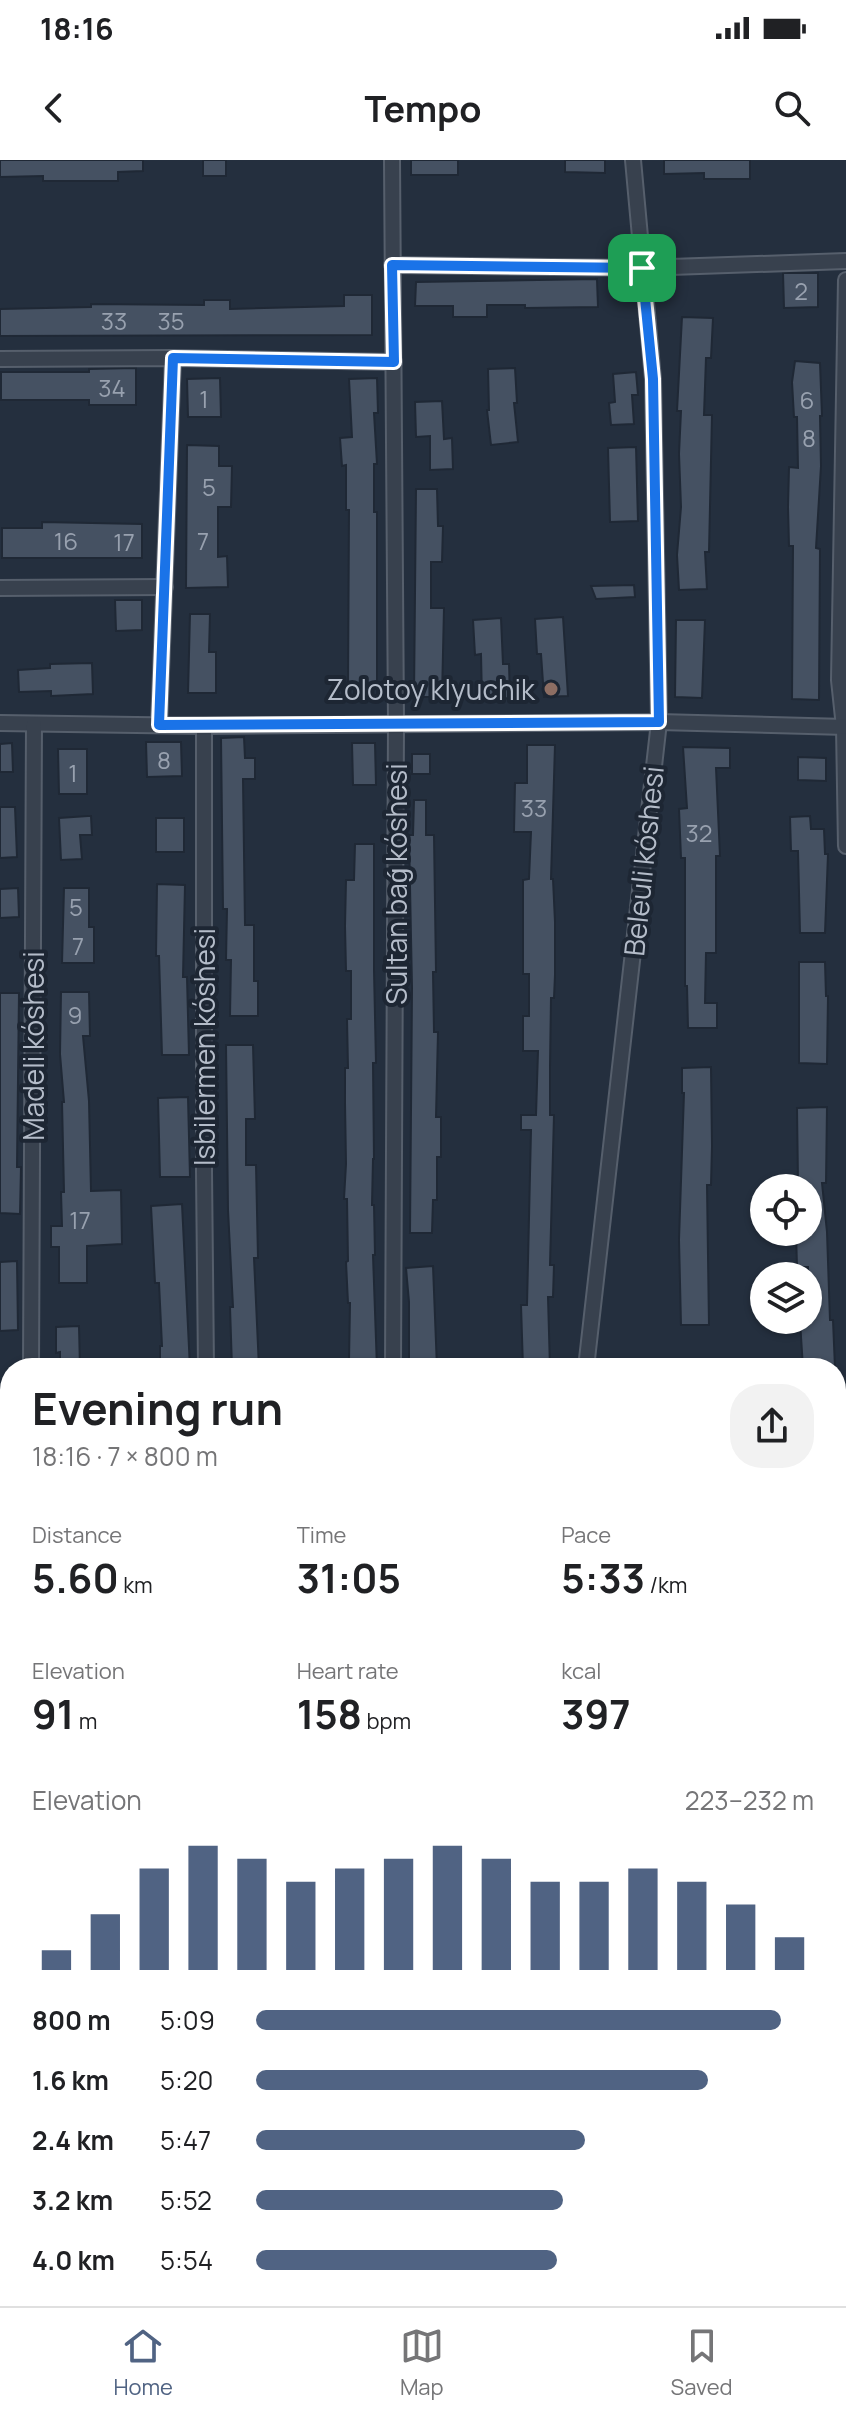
<!DOCTYPE html>
<html lang="en">
<head>
<meta charset="utf-8">
<style>
	body { margin:0; font-family:Manrope,sans-serif; background:#f2f2f2; color:#202124; height:100vh; display:flex; flex-direction:column; font-size:30px; white-space:nowrap }
	* { box-sizing:border-box; margin:0 }
	p { font-size:26px; color:#757577 }
	.icon { flex:none; width:44px; height:44px; fill:none; stroke:currentColor; stroke-width:2; stroke-linecap:round; stroke-linejoin:round }
	.map { position:relative; flex:1; overflow:hidden }
	.sheet { position:absolute; left:0px; top:1198px; width:846px; height:948px; display:flex; flex-direction:column; background:#fff; border-radius:32px 32px 0 0; box-shadow:0 2px 6px #0004 }
	.sheet>* { flex:none }
	.buttons { position:absolute; left:750px; top:1014px; display:grid; gap:16px }
	.buttons a { display:grid; place-items:center; width:72px; height:72px; border-radius:50%; background:#fff; box-shadow:0 2px 6px #0004; font-size:40px }
	.pin { position:absolute; display:grid; place-items:center; width:68px; height:68px; color:#fff; margin:-34px; border-radius:16px; box-shadow:0 4px 12px #0006 }
	.round { display:grid; place-items:center; flex:none; width:84px; height:84px; border-radius:32px; background:#f2f2f2 }
	.overview { display:flex; align-items:center; justify-content:space-between; height:136px; padding:0 32px }
	h1 { font-size:44px; font-weight:700; line-height:60px }
	.stats { display:grid; grid-template-columns:repeat(3,1fr); gap:12px; height:136px; padding:8px 32px }
	.stats div { display:grid; align-content:center }
	.stats b { font-size:40px; font-weight:700 }
	.stats small { font-size:22px; font-weight:400 }
	.stats p { font-size:22px }
	.chart { height:224px; padding:16px 32px }
	.chart p { display:flex; justify-content:space-between }
	.chart svg { width:100%; height:144px; margin-top:8px; stroke:#506383; stroke-width:6 }
	ul { padding:0 32px; list-style:none; font-size:26px }
	li { display:grid; grid-template-columns:128px 96px 1fr; align-items:center; height:60px }
	li i { height:20px; border-radius:10px; background:#506383 }
	.status { display:flex; justify-content:space-between; align-items:center; height:56px; padding:0 40px; background:#fff; direction:ltr }
	.status svg { height:22px; fill:currentColor }
	header { display:flex; justify-content:space-between; align-items:center; height:104px; padding:0 32px; background:#fff; font-size:36px; font-weight:700 }
	.menu { display:flex; justify-content:space-around; align-items:center; height:112px; border-top:2px solid #e0e0e0; background:#fff; font-size:22px; color:#757577 }
	.menu a { display:grid; justify-items:center; gap:4px }
	.menu .current { color:#506383 }
	.map>svg:first-child { display:block }
	.green { fill:#263c3f }
	.building { fill:#455162; stroke:#1f2835; stroke-width:2 }
	.lines { fill:none; stroke-linecap:round; stroke-linejoin:round }
	.minor-casing { stroke:#565f6c; stroke-width:18 }
	.path { stroke:#44595c; stroke-width:3; stroke-dasharray:6 6; stroke-linecap:butt }
	.minor { stroke:#38414e; stroke-width:14 }
	.route-casing { stroke:#fff; stroke-width:16 }
	.route { stroke:#1a73e8; stroke-width:10 }
	.education-dot { fill:#8d6e63; stroke:#1d2633; stroke-width:3 }
	.labels { text-anchor:middle; dominant-baseline:central; stroke-width:8; stroke-linejoin:round; paint-order:stroke }
	.number-label { font-size:24px; fill:#98a1af }
	.poi-label { font-size:28px; fill:#b4bcc9; stroke:#1d2633; text-anchor:end }
	.street-label { font-size:28px; fill:#b4bcc9; stroke:#1d2633 }
</style>
</head>
<body>
<div class="status"><b>18:16</b><svg viewBox="0 0 49 12"><path d="M0 12V9h3v3zM5 12V6h3v6zM10 12V3h3v9zM15 12V0h3v12zM26 1h20v11H26zM47 4h2v5h-2z"/></svg></div>
<header><svg class="icon" aria-label="back" viewBox="0 0 24 24"><path d="M15 5l-7 7 7 7"/></svg>Tempo<svg class="icon" aria-label="search" viewBox="0 0 24 24"><circle cx="10" cy="10" r="6"/><path d="M15 15l6 6"/></svg></header>
<div class="map">
<svg width="846" height="2146" viewBox="0 0 846 2146">
	<rect width="100%" height="100%" fill="#242f3e"/>
	<polygon class="green" points="10,1667 10,2136 472,2136 471,2146 0,2146 0,1669"/>
	<g class="building">
		<polygon points="0,0 143,0 143,11 118,12 118,21 43,21 43,16 0,17"/>
		<rect x="203" y="0" width="23" height="16"/>
		<rect x="411" y="0" width="47" height="15"/>
		<polygon points="565,0 605,0 605,13 565,12"/>
		<polygon points="664,0 750,0 750,19 704,19 704,13 664,14"/>
		<polygon points="783,113 818,113 818,147 784,148"/>
		<polygon points="597,119 598,147 525,148 525,145 487,145 487,157 453,157 453,146 415,146 416,122"/>
		<polygon points="344,135 372,135 372,175 0,176 0,149 91,147 91,144 204,145 204,140 230,140 230,149 344,146"/>
		<polygon points="682,157 713,158 711,198 706,198 704,255 712,255 709,392 705,392 707,429 679,430 677,395 681,347 679,294 681,251 677,251"/>
		<polygon points="795,201 820,203 822,256 820,256 821,306 816,388 820,389 819,540 792,539 793,386 789,386 788,347 789,307 798,308 797,257 794,257 792,222"/>
		<polygon points="136,208 136,245 89,245 89,240 1,240 1,212 89,212 89,209"/>
		<polygon points="515,208 517,243 514,243 518,282 491,285 487,250 489,250 488,209"/>
		<polygon points="636,212 638,235 632,235 634,264 611,265 609,243 615,242 613,214"/>
		<polygon points="220,218 221,257 188,257 187,219"/>
		<polygon points="377,218 378,253 374,253 377,304 374,304 374,352 377,352 377,526 348,527 349,350 346,350 346,305 342,306 340,278 352,277 349,219"/>
		<polygon points="442,241 444,279 452,278 453,309 430,310 430,276 416,277 415,242"/>
		<polygon points="187,285 219,286 219,306 232,306 231,347 218,347 218,397 227,396 228,427 186,428"/>
		<polygon points="636,287 638,361 610,362 608,288"/>
		<polygon points="416,329 437,329 438,366 443,366 442,402 431,402 431,448 444,448 442,537 414,537"/>
		<polygon points="42,362 142,364 142,398 2,398 2,368 42,368"/>
		<polygon points="634,425 635,437 596,439 591,426"/>
		<polygon points="115,440 142,440 142,470 116,471"/>
		<polygon points="190,454 210,454 209,492 216,492 216,533 188,533"/>
		<polygon points="563,457 568,536 544,537 541,494 537,494 535,459"/>
		<polygon points="501,458 503,504 509,504 510,538 482,540 481,494 475,495 473,460"/>
		<polygon points="676,460 705,460 702,538 675,537"/>
		<polygon points="92,503 93,534 51,536 51,531 19,532 18,510 50,508 50,504"/>
		<polygon points="244,577 245,598 255,598 255,619 243,619 245,765 254,765 254,821 258,821 258,856 230,856 231,800 226,800 227,749 223,749 221,578"/>
		<polygon points="146,582 181,582 182,616 147,617"/>
		<polygon points="12,583 13,612 0,612 0,584"/>
		<polygon points="352,583 375,583 376,625 353,625"/>
		<polygon points="527,585 555,585 551,719 553,719 555,762 555,815 554,838 551,838 550,907 550,955 554,955 550,1105 554,1105 553,1137 548,1137 550,1208 523,1208 521,1145 527,1145 531,970 521,970 521,955 536,955 538,891 523,891 523,856 529,856 529,814 523,814 523,720 529,719 531,672 514,672 515,623 527,623"/>
		<polygon points="683,587 730,588 730,608 716,608 720,696 716,696 716,793 706,793 705,843 717,843 717,868 688,868 687,826 685,826 685,698 681,698 679,649 687,648"/>
		<polygon points="58,589 87,589 87,634 59,634"/>
		<rect x="412" y="594" width="18" height="20"/>
		<polygon points="798,597 826,598 826,621 798,620"/>
		<polygon points="414,640 426,640 426,675 434,675 436,812 433,812 434,872 438,872 436,957 441,957 441,997 437,997 437,1040 433,1040 432,1073 410,1073 412,828 409,675 413,675"/>
		<polygon points="0,647 15,647 17,697 0,698"/>
		<polygon points="88,656 91,656 92,675 80,675 82,699 61,700 59,658"/>
		<polygon points="810,656 811,669 824,669 825,694 828,694 825,773 800,773 798,691 791,691 790,657"/>
		<rect x="156" y="658" width="28" height="34"/>
		<polygon points="355,684 374,684 374,810 376,903 373,903 374,999 373,999 372,1045 374,1045 375,1095 373,1095 377,1208 349,1208 349,1200 350,1143 348,1143 346,1102 348,1101 347,1039 344,1039 346,1004 345,943 345,908 348,908 347,859 351,859 351,811 346,811 345,766 346,720 354,720"/>
		<polygon points="157,724 185,725 183,817 187,817 189,895 162,895 159,796 156,796"/>
		<polygon points="18,728 19,757 0,758 0,729"/>
		<polygon points="64,728 89,728 89,767 94,767 94,803 62,803"/>
		<polygon points="799,802 825,802 826,836 828,836 827,904 799,903"/>
		<polygon points="61,832 89,832 90,876 83,876 89,941 91,1031 121,1030 122,1084 87,1086 87,1123 59,1123 59,1087 51,1087 51,1066 62,1066 61,1032 64,1032 62,942 64,942 60,894"/>
		<polygon points="0,833 19,833 17,1007 21,1007 20,1054 0,1053"/>
		<polygon points="226,885 253,885 255,959 246,959 246,1005 256,1005 258,1098 254,1098 259,1208 232,1208 230,1147 233,1147 228,1050"/>
		<polygon points="711,907 712,986 711,1025 707,1025 709,1165 681,1165 679,1080 684,933 682,933 682,908"/>
		<polygon points="188,937 190,1017 160,1017 158,938"/>
		<polygon points="827,947 826,1023 822,1023 827,1072 830,1160 833,1160 835,1208 803,1208 800,1161 808,1161 808,1107 797,1107 796,1073 808,1072 808,1023 798,1023 797,948"/>
		<polygon points="182,1044 190,1208 160,1208 160,1186 162,1186 159,1123 155,1123 151,1046"/>
		<polygon points="17,1101 18,1170 0,1171 0,1102"/>
		<polygon points="433,1106 437,1208 409,1208 409,1142 406,1108"/>
		<polygon points="79,1166 80,1208 60,1208 60,1192 56,1193 56,1167"/>
	</g>
	<g class="lines">
		<g class="minor-casing">
			<g id="minor">
				<polyline points="392,0 396,564 393,1208"/>
				<polyline points="392,105 642,108 846,101"/>
				<polyline points="846,120 839,520 844,567 846,686"/>
				<polyline points="0,199 173,198 394,202"/>
				<polyline points="0,428 165,427"/>
				<polyline points="0,563 204,566 659,562 846,567"/>
				<polyline points="159,565 173,198"/>
				<polyline points="204,566 204,1012 206,1208"/>
				<polyline points="31,1208 34,564"/>
				<polyline points="586,1208 659,562 653,219 633,0"/>
				<polyline points="836,1474 846,1472"/>
				<polyline points="0,1659 10,1657"/>
			</g>
		</g>
		<polyline class="path" points="482,2146 484,2136"/>
		<use href="#minor" class="minor"/>
	</g>
	<g class="lines">
		<g class="route-casing">
			<polygon id="route" points="392,105 642,108 653,219 659,562 159,565 173,198 394,202"/>
		</g>
		<use href="#route" class="route"/>
	</g>
	<circle class="education-dot" cx="551" cy="529" r="8"/>
	<g class="labels">
		<g class="number-label">
			<text x="801" y="130">2</text>
			<text x="114" y="160">33</text>
			<text x="171" y="160">35</text>
			<text x="112" y="227">34</text>
			<text x="204" y="238">1</text>
			<text x="807" y="239">6</text>
			<text x="809" y="277">8</text>
			<text x="209" y="326">5</text>
			<text x="66" y="380">16</text>
			<text x="203" y="380">7</text>
			<text x="124" y="381">17</text>
			<text x="164" y="599">8</text>
			<text x="73" y="612">1</text>
			<text x="534" y="647">33</text>
			<text x="699" y="672">32</text>
			<text x="76" y="746">5</text>
			<text x="78" y="785">7</text>
			<text x="75" y="854">9</text>
			<text x="80" y="1059">17</text>
		</g>
		<g class="poi-label">
			<text x="535" y="529">Zolotoy klyuchik</text>
		</g>
		<g class="street-label">
			<text transform="translate(643 701) rotate(-84)">Beleuli kóshesi</text>
			<text transform="translate(396 724) rotate(-90)">Sultan baǵ kóshesi</text>
			<text transform="translate(33 886) rotate(-90)">Madeli kóshesi</text>
			<text transform="translate(204 887) rotate(-90)">Isbilermen kóshesi</text>
		</g>
	</g>
</svg>
<div class="buttons">
<a><svg class="icon" aria-label="locate" viewBox="0 0 24 24"><circle cx="12" cy="12" r="6"/><path d="M12 2v4M12 18v4M2 12h4M18 12h4"/></svg></a>
<a><svg class="icon" aria-label="layers" viewBox="0 0 24 24"><path d="M12 4l9 5-9 5-9-5zM3 14l9 5 9-5"/></svg></a>
</div>
<div class="pin" style="left:642px;top:108px;background:#1e9e55"><svg class="icon" aria-label="arrive" viewBox="0 0 24 24"><path d="M6 21V4h12l-3 4 3 4H6"/></svg></div>
<section class="sheet">
<div class="overview"><div><h1>Evening run</h1><p>18:16 · 7 × 800 m</p></div><a class="round"><svg class="icon" aria-label="share" viewBox="0 0 24 24"><path d="M12 15V3M7 8l5-5 5 5M5 13v7h14v-7"/></svg></a></div>
<div class="stats">
<div><p>Distance</p><b>5.60<small> km</small></b></div>
<div><p>Time</p><b>31:05</b></div>
<div><p>Pace</p><b>5:33<small> /km</small></b></div>
</div>
<div class="stats">
<div><p>Elevation</p><b>91<small> m</small></b></div>
<div><p>Heart rate</p><b>158<small> bpm</small></b></div>
<div><p>kcal</p><b>397</b></div>
</div>
<div class="chart"><p><span>Elevation</span>223–232 m</p>
<svg viewBox="0 0 160 44" preserveAspectRatio="none"><path d="M5 44V38M15 44V27M25 44V13M35 44V6M45 44V10M55 44V17M65 44V13M75 44V10M85 44V6M95 44V10M105 44V17M115 44V17M125 44V13M135 44V17M145 44V24M155 44V34"/></svg>
</div>
<ul>
<li><b>800 m</b>5:09<i style="width:94%"></i></li>
<li><b>1.6 km</b>5:20<i style="width:81%"></i></li>
<li><b>2.4 km</b>5:47<i style="width:59%"></i></li>
<li><b>3.2 km</b>5:52<i style="width:55%"></i></li>
<li><b>4.0 km</b>5:54<i style="width:54%"></i></li>
</ul>
</section>
</div>
<nav class="menu">
<a class="current"><svg class="icon" aria-label="home" viewBox="0 0 24 24"><path d="M3 11l9-7 9 7M6 9v11h12V9"/></svg>Home</a>
<a><svg class="icon" aria-label="map" viewBox="0 0 24 24"><path d="M3 6l6-2 6 2 6-2v14l-6 2-6-2-6 2zM9 4v14M15 6v14"/></svg>Map</a>
<a><svg class="icon" aria-label="saved" viewBox="0 0 24 24"><path d="M7 4h10v16l-5-4-5 4z"/></svg>Saved</a>
</nav>
</body>
</html>
